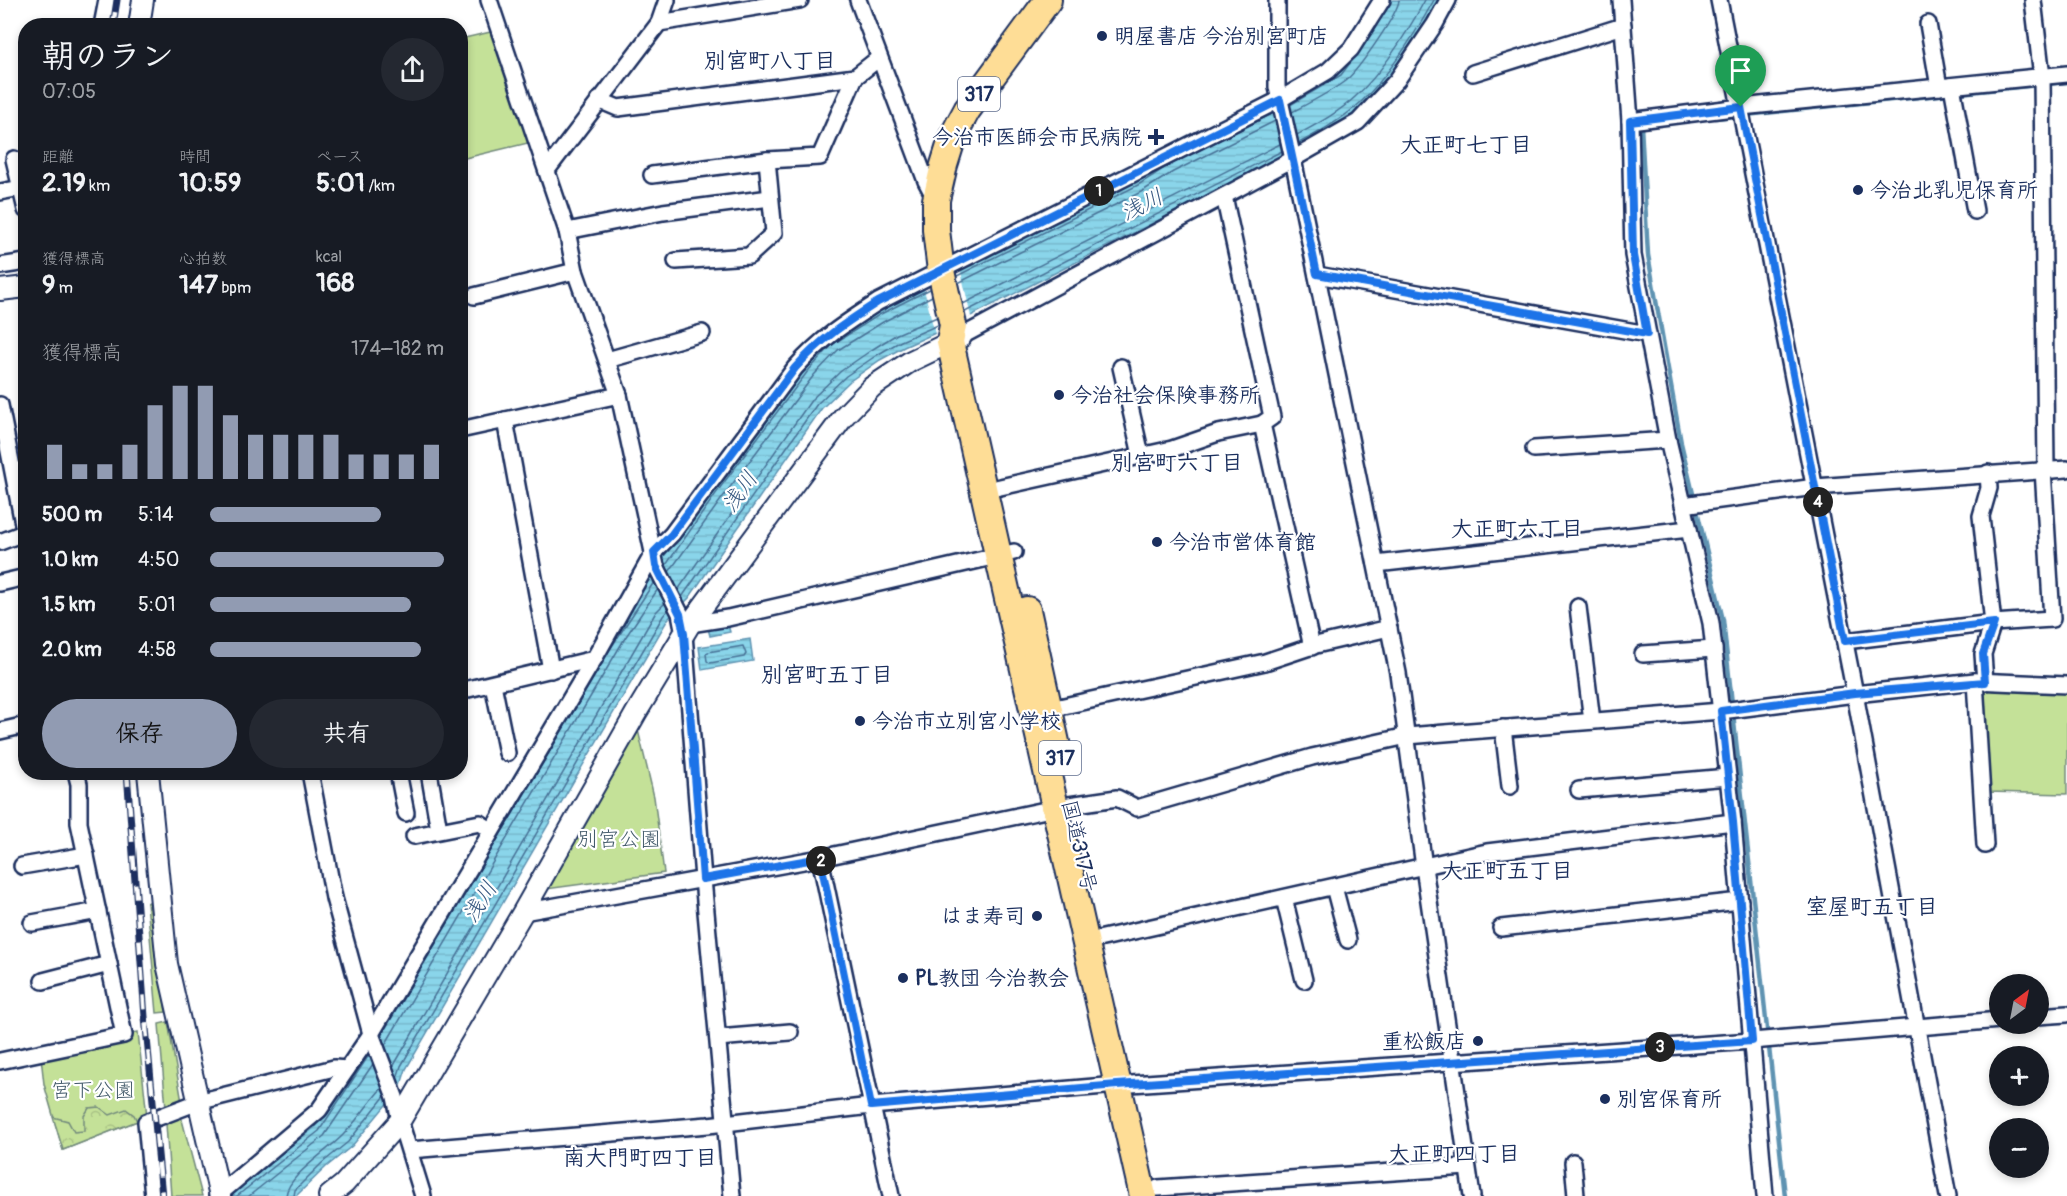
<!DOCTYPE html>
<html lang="ja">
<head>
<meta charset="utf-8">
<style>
	body { margin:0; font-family:Pangolin,"Klee One",sans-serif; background:#242831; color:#f1f3f6; height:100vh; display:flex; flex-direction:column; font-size:22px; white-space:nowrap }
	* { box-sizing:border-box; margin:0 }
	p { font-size:20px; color:#9ea1a6 }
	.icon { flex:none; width:33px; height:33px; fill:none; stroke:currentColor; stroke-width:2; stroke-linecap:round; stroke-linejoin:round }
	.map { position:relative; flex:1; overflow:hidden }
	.drawer { position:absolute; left:18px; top:18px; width:450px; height:762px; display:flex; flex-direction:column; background:#171b24; border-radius:24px; box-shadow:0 3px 9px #0003 }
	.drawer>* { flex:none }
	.needle { width:39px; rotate:32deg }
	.fabs { position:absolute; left:1989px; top:974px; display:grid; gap:12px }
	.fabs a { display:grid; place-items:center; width:60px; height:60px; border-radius:50%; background:#171b24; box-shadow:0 3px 9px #0003; font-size:30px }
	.pin { position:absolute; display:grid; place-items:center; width:51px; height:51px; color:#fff; margin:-62px -26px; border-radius:50% 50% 50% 0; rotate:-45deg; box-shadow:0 0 6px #0007 }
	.pin .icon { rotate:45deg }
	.km { position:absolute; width:30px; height:30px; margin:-15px; border-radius:50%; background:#222; color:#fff; font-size:16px; line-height:30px; text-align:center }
	.round { display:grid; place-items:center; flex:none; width:63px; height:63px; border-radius:32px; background:#242831 }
	.overview { display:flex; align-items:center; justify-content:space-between; height:102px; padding:0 24px }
	h1 { font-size:33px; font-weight:800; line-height:45px }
	.stats { display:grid; grid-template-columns:repeat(3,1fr); gap:9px; height:102px; padding:6px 24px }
	.stats div { display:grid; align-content:center }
	.stats b { font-size:26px; font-weight:800 }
	.stats small { font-size:16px; font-weight:400 }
	.stats p { font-size:16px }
	.chart { height:168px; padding:12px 24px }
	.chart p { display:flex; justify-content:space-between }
	.chart svg { width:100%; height:108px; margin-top:6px; stroke:#919bb2; stroke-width:6 }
	.button { display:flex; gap:12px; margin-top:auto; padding:12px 24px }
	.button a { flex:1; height:69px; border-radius:36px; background:#919bb2; color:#111; font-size:24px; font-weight:800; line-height:69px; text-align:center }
	.button a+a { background:#242831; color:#f1f3f6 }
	ul { padding:0 24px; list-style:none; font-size:20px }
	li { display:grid; grid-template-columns:96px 72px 1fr; align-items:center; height:45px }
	li i { height:15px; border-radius:8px; background:#919bb2 }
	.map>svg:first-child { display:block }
	.green { fill:#c4e198; stroke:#70887b; stroke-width:1.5 }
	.forest { fill:url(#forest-crowns); stroke:#70887b; stroke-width:1.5 }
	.water { fill:url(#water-rules); stroke:#5e93b2; stroke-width:1.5 }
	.pier { fill:#fff }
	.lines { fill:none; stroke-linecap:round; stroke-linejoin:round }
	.shore { stroke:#477196; stroke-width:1.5 }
	.stream { stroke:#5e93b2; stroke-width:4.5 }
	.minor-casing { stroke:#1b2f5e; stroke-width:20 }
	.tertiary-casing { stroke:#1b2f5e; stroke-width:24 }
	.trunk-casing { stroke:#1b2f5e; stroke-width:30 }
	.minor { stroke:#fff; stroke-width:15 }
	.tertiary { stroke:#fff; stroke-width:20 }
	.trunk { stroke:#fedd96; stroke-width:26 }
	.rail-casing { stroke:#1b2f5e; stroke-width:7 }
	.rail { stroke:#fff; stroke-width:4.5; stroke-dasharray:14; stroke-linecap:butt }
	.route-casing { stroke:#fff; stroke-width:12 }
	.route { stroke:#1a73e8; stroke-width:8 }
	.poi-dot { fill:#1b2f5e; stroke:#fff; stroke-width:2 }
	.labels { text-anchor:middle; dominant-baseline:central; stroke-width:4.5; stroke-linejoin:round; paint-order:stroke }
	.shield { fill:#fff; stroke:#5f6d8e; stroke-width:1.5 }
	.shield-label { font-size:20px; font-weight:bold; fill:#1b2f5e }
	.poi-label { font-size:21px; font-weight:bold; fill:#1b2f5e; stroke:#fff; text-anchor:start }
	.park-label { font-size:21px; fill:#455c6c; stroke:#fff }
	.street-label { font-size:21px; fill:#1b2f5e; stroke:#fff }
	.neighbourhood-label { font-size:22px; font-weight:bold; fill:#1b2f5e; stroke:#fff }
	.water-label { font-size:22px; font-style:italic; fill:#375881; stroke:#fff }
</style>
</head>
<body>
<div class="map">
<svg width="2067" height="1196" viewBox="0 0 2067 1196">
	<defs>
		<pattern id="forest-crowns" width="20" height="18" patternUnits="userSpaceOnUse" patternTransform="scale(1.5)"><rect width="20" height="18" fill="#c4e198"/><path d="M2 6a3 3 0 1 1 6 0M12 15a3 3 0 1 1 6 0" fill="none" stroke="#a8c185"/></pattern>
		<pattern id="water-rules" width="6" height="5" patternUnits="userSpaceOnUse" patternTransform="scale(1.5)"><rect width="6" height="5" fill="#8ad5ea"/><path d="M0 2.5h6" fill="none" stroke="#76b7cb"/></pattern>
	</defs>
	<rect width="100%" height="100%" fill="#fff"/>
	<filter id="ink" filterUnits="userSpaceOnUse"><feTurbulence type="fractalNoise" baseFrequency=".0167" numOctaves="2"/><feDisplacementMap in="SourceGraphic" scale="12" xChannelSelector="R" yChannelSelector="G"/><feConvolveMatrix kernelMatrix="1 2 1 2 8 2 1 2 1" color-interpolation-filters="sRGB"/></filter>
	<g filter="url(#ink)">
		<g class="green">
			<polygon points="495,31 532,142 461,159 460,39"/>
			<polygon points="1979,684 2067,688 2067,794 1987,792"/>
			<polygon points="638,730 654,797 664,873 546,889 542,885"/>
			<polygon points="149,902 166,1012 157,1013 147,903"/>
			<polygon points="168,1022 182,1102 166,1108 159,1024"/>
			<polygon points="138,1032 147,1117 63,1150 44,1084 41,1057"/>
			<polygon points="181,1116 202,1196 171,1196 166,1124"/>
		</g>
		<polygon class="forest" points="99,1107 110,1115 126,1109 134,1115 137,1121 63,1150 53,1117 68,1121 74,1132 84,1131 84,1116 89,1108"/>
		<g class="water">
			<polygon points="1387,0 1441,0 1399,67 1365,107 1331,132 953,325 904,347 880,360 850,381 822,408 689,598 668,619 406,1069 400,1088 352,1146 326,1167 296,1196 227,1196 315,1127 365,1050 614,631 650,576 717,482 803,367 829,340 876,310 1337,70"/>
			<polygon points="728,625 730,632 710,636 708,628"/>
			<polygon points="750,639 753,661 702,670 699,647"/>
		</g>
		<polygon class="pier" points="960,267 971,317 935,334 923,285"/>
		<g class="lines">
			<g class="shore">
				<polyline points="1290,105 1341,75 1353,59"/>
				<path d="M1292 112C1309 103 1329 93 1345 81 1357 72 1398 14 1399 0"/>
				<path d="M1297 135C1317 124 1338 113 1355 97 1383 72 1407 33 1425 0"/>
				<path d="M1299 143C1320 132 1343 119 1361 102 1391 73 1414 36 1434 0"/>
				<polyline points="957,276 1138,185 1169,165 1274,113"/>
				<polyline points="958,283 1141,192 1173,172 1275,121"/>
				<polyline points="963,304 1280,144"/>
				<polyline points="965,312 1282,151"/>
				<polyline points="666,565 722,485 808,371 833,344 879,315 930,289"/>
				<polyline points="669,572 728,490 814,375 838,350 883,322 932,296"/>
				<polyline points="678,590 812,399 841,371 873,349 897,334 937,317"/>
				<polyline points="682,597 817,404 846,376 877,355 901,341 938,325"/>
				<polygon points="743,646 746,654 744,657 710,663 707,661 706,654 708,652"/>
				<polyline points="603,660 654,582"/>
				<polyline points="381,1036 598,670"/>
				<polyline points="385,1045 625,638 658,589"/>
				<polyline points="393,1067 656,612 665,603"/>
				<polyline points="397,1078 401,1066 663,616 668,610"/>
				<polyline points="237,1196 319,1131 369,1055"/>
				<polyline points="249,1196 324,1136 373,1064"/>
				<path d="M286 1196C287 1176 329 1150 343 1135 357 1121 368 1103 382 1088"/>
				<polyline points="294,1196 295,1190 322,1163 348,1142 385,1096"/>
			</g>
			<g class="stream">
				<polyline points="1716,118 2067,82"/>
				<polyline points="1645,125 1641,125 1648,255 1681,443 1723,620 1785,1196"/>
			</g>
			<g class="minor-casing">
				<g id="minor">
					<polyline points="489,0 567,231 575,271 619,395 656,566 680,613 684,634 703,879 732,1196"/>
					<polyline points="858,0 926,181 936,200"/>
					<polyline points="1277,0 1277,87 1293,159 1358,122 1397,80 1435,24 1448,0"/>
					<polyline points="1621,0 1630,121 1633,255 1668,440 1711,623 1733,822 1765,1196"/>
					<polyline points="1719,0 1855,694 1948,1196"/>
					<polyline points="2033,0 2042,77 2046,469"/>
					<polyline points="659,23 800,0"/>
					<polyline points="1928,24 1939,87"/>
					<polyline points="102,26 107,0"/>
					<polyline points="1473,73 1623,26"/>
					<polyline points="1952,86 1975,211"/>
					<polyline points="599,100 618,108 855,77"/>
					<polyline points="1630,121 1741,107 2067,74"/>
					<polyline points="14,159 26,210"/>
					<polyline points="547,170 659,23 667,0"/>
					<polyline points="652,175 767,160 820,157 855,77 879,58"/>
					<polyline points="0,192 21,188"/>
					<polyline points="1224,196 1272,417 1262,424"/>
					<polyline points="567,231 663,212 770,198"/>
					<polyline points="676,261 749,256 774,233 767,160"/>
					<polyline points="0,266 26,262"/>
					<polyline points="1317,275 1647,334"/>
					<polyline points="474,296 575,271"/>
					<polyline points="964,335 1293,159 1398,673 1424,867 1472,1196"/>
					<polyline points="607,360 702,333"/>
					<polyline points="1121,367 1141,455"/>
					<polyline points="0,405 26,539"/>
					<polyline points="505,420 551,670"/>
					<polyline points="460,430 619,395"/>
					<polyline points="1534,449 1668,440"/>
					<polyline points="982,491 1172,449 1218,433 1262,424 1312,647"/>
					<polyline points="1683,505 1815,487 2067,469"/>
					<polyline points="0,542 26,532"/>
					<polyline points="1376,564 1689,529"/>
					<polyline points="0,583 26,577"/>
					<polyline points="1578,607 1592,721"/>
					<polyline points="690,624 728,618 1014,552"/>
					<polyline points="1845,641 1993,623 2052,619 2043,469"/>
					<polyline points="1643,654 1714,649"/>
					<polyline points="1975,681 1985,845"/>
					<polyline points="1985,682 1983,654 1993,623 1981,516 1989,488 1988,473"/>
					<polyline points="493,684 507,753"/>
					<polyline points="460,691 594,659"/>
					<polyline points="1041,711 1265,662 1316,645 1389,628"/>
					<polyline points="1503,728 1510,786"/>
					<polyline points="0,731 26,725"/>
					<polyline points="310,772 334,898 371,1034 395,1097 400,1121 423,1196"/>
					<polyline points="398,772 406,813"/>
					<polyline points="429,772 439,830"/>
					<polyline points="1579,790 1728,777"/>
					<polyline points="414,836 480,823 491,830"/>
					<polyline points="820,858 891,1196"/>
					<polyline points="22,866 86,855"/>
					<polyline points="1334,887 1348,940"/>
					<polyline points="1284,898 1304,980"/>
					<polyline points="523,912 820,858 1069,805 1117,798 1137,808 1312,757 1407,736 1721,711 1855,694 1975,681 2067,685"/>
					<polyline points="32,923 98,911"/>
					<polyline points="1501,928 1740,901"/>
					<polyline points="1085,942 1487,852 1733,822"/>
					<polyline points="43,981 109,964"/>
					<polyline points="2038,1016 2067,1014"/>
					<polyline points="718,1038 790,1032"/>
					<polyline points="0,1061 124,1035 79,823 79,784 76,772"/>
					<polyline points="410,1150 708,1125 871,1106 1117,1085 1752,1041 2000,1020"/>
					<polyline points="1573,1162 1576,1196"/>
					<polyline points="1158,1188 1467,1167"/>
					<polyline points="153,1196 146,1122 198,1102 334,1068 347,1069"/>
					<path d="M217 1196 319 1110 371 1034 594 659 654 552 672 534 795 368C822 338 844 324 878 302L1279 100 1328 71 1351 49 1382 0"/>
				</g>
			</g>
			<g class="tertiary-casing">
				<g id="tertiary">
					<polyline points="139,26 143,0"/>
					<polyline points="0,290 26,287"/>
					<polyline points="148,772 167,964 220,1196"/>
					<polyline points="329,1196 344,1184 400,1121 523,912 636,713 690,624 844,416 872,387 911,361 961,337"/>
				</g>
			</g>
			<g class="trunk-casing">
				<g id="trunk">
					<polyline points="1048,0 967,110 953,136 944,165 936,200 936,230 941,271 953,325 950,342 1143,1196"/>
					<polyline points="1027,610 1057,747"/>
				</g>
			</g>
			<use href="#minor" class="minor"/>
			<use href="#tertiary" class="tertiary"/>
			<use href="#trunk" class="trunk"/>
			<g class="rail-casing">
				<g id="rail">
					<polyline points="113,26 117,0"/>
					<polyline points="127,772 145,1017 162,1196"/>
				</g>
			</g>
			<use href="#rail" class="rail"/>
		</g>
	</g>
	<g class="lines" filter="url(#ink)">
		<g class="route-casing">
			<path id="route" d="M1280 100 1317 274 1647 334 1633 255 1630 121 1741 107 1845 641 1994 623 1983 654 1985 682 1855 693 1721 711 1733 822 1752 1041 1117 1085 871 1106 820 858 703 879 684 634 680 614 656 566 654 552 672 534 795 368C822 338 844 324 878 302Z"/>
		</g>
		<use href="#route" class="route"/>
	</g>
	<g class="poi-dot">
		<circle cx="1102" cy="36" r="6"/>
		<path d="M1153 128h6v6h6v6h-6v6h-6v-6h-6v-6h6z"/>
		<circle cx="1858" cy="190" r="6"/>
		<circle cx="1059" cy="395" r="6"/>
		<circle cx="1157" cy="542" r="6"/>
		<circle cx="860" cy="721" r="6"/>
		<circle cx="1037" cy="916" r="6"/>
		<circle cx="903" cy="978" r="6"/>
		<circle cx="1478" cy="1041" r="6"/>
		<circle cx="1605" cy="1099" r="6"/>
	</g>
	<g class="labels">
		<g class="shield">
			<rect x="958" y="77" width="42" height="34" rx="4.5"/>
			<rect x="1039" y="741" width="42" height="34" rx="4.5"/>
		</g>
		<g class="shield-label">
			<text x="979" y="94">317</text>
			<text x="1060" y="758">317</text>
		</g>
		<g class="poi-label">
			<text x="1114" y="36">明屋書店 今治別宮町店</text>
			<text x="1142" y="137" text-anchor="end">今治市医師会市民病院</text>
			<text x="1870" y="190">今治北乳児保育所</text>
			<text x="1071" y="395">今治社会保険事務所</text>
			<text x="1169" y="542">今治市営体育館</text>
			<text x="872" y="721">今治市立別宮小学校</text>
			<text x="1025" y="916" text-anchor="end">はま寿司</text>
			<text x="915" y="978">PL教団 今治教会</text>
			<text x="1466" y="1041" text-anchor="end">重松飯店</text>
			<text x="1617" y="1099">別宮保育所</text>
		</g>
		<g class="park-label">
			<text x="619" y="839">別宮公園</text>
			<text x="93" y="1090">宮下公園</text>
		</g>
		<g class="street-label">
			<text transform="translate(1079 846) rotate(77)">国道317号</text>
		</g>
		<g class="neighbourhood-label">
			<text x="770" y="61">別宮町八丁目</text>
			<text x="1466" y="145">大正町七丁目</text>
			<text x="1177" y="463">別宮町六丁目</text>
			<text x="1517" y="529">大正町六丁目</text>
			<text x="827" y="675">別宮町五丁目</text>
			<text x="1507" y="871">大正町五丁目</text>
			<text x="1872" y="907">室屋町五丁目</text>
			<text x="1454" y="1154">大正町四丁目</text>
			<text x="640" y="1158">南大門町四丁目</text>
		</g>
		<g class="water-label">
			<text transform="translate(1142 205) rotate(-27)">浅川</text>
			<text transform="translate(740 492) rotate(-55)">浅川</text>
			<text transform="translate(480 902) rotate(-58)">浅川</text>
		</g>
	</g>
</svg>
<div class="fabs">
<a><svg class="needle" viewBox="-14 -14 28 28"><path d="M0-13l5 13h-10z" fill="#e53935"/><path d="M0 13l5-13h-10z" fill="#9ea1a6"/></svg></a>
<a>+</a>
<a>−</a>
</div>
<div class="pin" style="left:1741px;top:107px;background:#1e9e55"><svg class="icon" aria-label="arrive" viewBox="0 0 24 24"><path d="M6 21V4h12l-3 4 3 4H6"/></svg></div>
<b class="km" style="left:1099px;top:191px">1</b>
<b class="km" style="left:821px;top:861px">2</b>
<b class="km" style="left:1660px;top:1047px">3</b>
<b class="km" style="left:1818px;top:502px">4</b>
<section class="drawer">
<div class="overview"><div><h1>朝のラン</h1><p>07:05</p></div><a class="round"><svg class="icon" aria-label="share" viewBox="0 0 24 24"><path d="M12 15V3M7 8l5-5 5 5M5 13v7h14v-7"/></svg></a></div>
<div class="stats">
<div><p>距離</p><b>2.19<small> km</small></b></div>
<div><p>時間</p><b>10:59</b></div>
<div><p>ペース</p><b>5:01<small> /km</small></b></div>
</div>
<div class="stats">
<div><p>獲得標高</p><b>9<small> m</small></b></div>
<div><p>心拍数</p><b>147<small> bpm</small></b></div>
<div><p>kcal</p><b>168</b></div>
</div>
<div class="chart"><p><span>獲得標高</span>174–182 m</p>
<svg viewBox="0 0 160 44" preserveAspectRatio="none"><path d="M5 44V30M15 44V38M25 44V38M35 44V30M45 44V14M55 44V6M65 44V6M75 44V18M85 44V26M95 44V26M105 44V26M115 44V26M125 44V34M135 44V34M145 44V34M155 44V30"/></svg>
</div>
<ul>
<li><b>500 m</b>5:14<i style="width:73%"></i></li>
<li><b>1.0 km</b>4:50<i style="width:100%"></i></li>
<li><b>1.5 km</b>5:01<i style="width:86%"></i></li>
<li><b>2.0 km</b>4:58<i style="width:90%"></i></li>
</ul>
<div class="button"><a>保存</a><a>共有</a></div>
</section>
</div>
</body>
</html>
